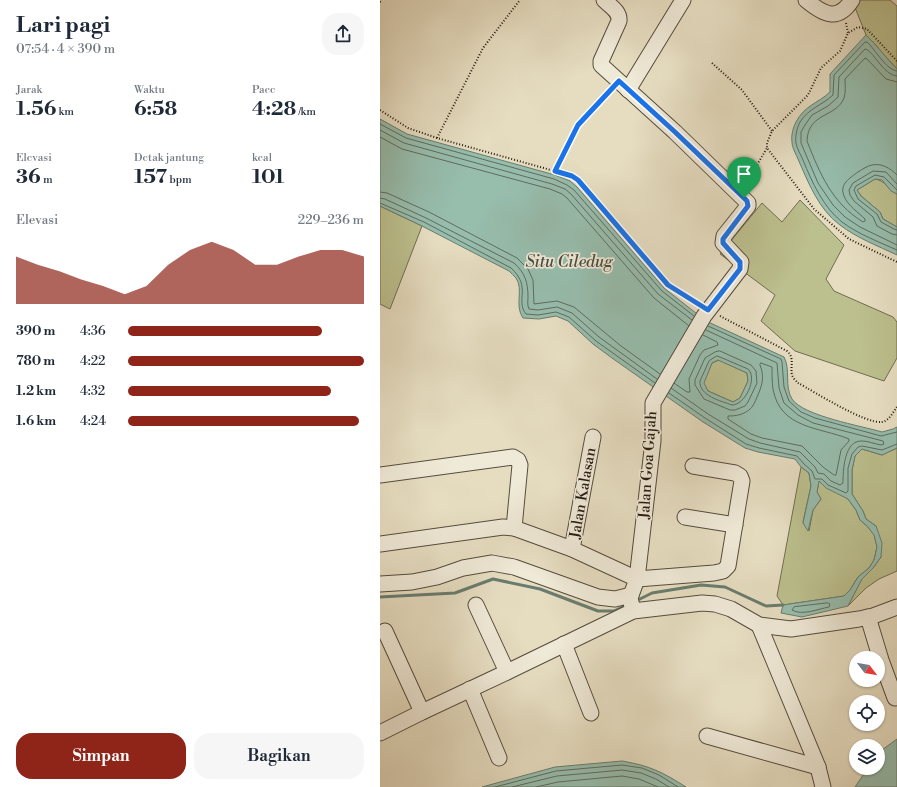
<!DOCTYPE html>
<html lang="id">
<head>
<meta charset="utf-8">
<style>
	body { margin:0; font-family:"Libre Bodoni",serif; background:#f6f6f7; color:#1f2937; height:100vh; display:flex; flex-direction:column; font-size:15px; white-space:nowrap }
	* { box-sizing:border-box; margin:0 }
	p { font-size:13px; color:#747a83 }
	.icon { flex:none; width:22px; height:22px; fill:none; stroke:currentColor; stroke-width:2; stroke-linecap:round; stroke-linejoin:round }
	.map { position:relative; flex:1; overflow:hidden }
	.panel { display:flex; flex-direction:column; background:#fff; width:380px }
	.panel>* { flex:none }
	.needle { width:26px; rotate:121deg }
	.fabs { position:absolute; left:469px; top:651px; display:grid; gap:8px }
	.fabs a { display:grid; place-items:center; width:36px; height:36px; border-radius:50%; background:#fff; box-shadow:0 1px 3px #0004; font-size:20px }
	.pin { position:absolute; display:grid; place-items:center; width:34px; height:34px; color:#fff; margin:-41px -17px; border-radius:50% 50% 50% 0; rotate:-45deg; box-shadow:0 0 4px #0007 }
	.pin .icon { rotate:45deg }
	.round { display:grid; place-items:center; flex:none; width:42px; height:42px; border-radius:16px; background:#f6f6f7 }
	.head { display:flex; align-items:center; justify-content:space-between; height:68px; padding:0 16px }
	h1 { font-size:22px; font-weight:700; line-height:30px }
	.metrics { display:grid; grid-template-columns:repeat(3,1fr); gap:6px; height:68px; padding:4px 16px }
	.metrics div { display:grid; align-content:center }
	.metrics b { font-size:20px; font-weight:700 }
	.metrics small { font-size:11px; font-weight:400 }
	.metrics p { font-size:11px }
	.chart { height:112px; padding:8px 16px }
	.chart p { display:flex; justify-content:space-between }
	.chart svg { width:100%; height:72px; margin-top:4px; fill:#8f2418; opacity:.7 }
	.primary-button { display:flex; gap:8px; margin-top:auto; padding:8px 16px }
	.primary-button a { flex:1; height:46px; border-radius:16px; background:#8f2418; color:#fff; font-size:16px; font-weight:700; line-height:46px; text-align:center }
	.primary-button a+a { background:#f6f6f7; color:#1f2937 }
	ul { padding:0 16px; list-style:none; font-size:13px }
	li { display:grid; grid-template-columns:64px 48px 1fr; align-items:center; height:30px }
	li i { height:10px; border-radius:5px; background:#8f2418 }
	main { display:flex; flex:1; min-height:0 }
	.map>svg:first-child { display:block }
	.green { fill:#bcbf8e; stroke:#706d50 }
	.water { fill:#97bdad; stroke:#697c6f; fill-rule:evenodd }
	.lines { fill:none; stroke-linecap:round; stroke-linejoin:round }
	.shore { stroke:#5e6c60; stroke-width:1 }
	.stream { stroke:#697c6f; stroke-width:3 }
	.minor-casing { stroke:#554c3e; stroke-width:17 }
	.path { stroke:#251b12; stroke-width:2; stroke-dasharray:1 2; stroke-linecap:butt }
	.minor { stroke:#efe9d7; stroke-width:15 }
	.route-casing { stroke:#fff; stroke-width:8 }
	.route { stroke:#1a73e8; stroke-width:5 }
	.labels { text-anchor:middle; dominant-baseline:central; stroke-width:3.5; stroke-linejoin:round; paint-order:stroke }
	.street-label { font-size:15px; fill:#251b12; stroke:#efe9d7 }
	.water-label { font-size:16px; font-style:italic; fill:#474c40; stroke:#efe9d7 }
</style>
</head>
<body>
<main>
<section class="panel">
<div class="head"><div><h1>Lari pagi</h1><p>07:54 · 4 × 390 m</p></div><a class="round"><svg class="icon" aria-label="share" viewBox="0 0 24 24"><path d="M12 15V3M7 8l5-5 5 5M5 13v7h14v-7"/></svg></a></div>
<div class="metrics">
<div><p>Jarak</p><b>1.56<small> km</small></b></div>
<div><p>Waktu</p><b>6:58</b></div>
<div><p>Pace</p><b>4:28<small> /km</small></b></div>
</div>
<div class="metrics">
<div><p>Elevasi</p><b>36<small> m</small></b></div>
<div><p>Detak jantung</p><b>157<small> bpm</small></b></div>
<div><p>kcal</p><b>101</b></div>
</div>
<div class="chart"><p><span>Elevasi</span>229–236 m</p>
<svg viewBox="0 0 160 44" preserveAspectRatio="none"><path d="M0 44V15L10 20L20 24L30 29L40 33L50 38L60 33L70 20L80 11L90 6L100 11L110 20L120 20L130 15L140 11L150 11L160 15V44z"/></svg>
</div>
<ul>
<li><b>390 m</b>4:36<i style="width:82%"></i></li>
<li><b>780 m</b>4:22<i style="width:100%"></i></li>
<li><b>1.2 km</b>4:32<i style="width:86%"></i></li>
<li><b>1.6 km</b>4:24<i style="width:98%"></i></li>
</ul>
<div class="primary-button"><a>Simpan</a><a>Bagikan</a></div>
</section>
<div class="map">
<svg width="517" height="787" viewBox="0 0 517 787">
	<rect width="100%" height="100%" fill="#e6ddc1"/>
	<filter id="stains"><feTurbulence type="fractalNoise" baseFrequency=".005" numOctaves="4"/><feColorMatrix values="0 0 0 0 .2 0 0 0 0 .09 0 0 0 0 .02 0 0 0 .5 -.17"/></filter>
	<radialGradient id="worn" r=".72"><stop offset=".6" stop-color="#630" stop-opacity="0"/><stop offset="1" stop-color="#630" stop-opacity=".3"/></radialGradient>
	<g class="green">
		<polygon points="478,0 510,0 517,6 517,69 501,52 496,45 486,35 474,5"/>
		<path d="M495 179C506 181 507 188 517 194V227L503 219 500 212 481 196 477 190Z"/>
		<polygon points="420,200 464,245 446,279 454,291 513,317 517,322 517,358 504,381 415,351 381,321 395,295 340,254 382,203 402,222"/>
		<polygon points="0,206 42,226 10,309 0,304"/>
		<polygon points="339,360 367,373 368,381 360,398 353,402 328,391 323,383 332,363"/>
		<polygon points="517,448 517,571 499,579 486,588 468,606 482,578 493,568 501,557 496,526 486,519 483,511 472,494 472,470 475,456 482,449 502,455"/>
		<polygon points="421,467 429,473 431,486 423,522 429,531 433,510 441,499 437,492 439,481 468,499 476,510 480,520 487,526 494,534 497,547 494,560 489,568 478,577 470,590 464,596 403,605 397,596"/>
	</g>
	<g class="water">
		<path d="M486 35C497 45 506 58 517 69V194L511 191 502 180 495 179 477 190 481 196 500 212 503 219 517 227V255C498 246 477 238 460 225 439 210 428 182 418 159 416 154 412 148 412 142 411 135 413 128 416 122 425 105 437 104 450 92V74Z"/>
		<path d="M0 119 27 134 175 175 190 181 197 187 284 288 326 321 404 357C411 370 404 386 412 399 423 416 482 426 502 432L513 429 517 427V448L502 455 482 449 475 456 472 470V494L483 511 486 519 496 526 502 543 501 557 493 568 482 579 468 606 422 617 401 613 403 605 464 596 470 590 478 577 489 568 494 560 497 547 494 535 487 526 480 520 476 510 468 499 446 488 439 481 437 492 441 499 433 510 428 531 423 523 431 486 429 473 421 467 415 459 378 452 365 448 323 422 232 358 213 344 188 321 176 316 159 319 143 318C134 305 144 290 136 278 134 276 131 273 129 271L42 226 0 206ZM338 360 367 373 368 381 360 398 353 402 328 391 324 383 332 363Z"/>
		<polygon points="517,739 517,787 475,787 488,768 498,768 498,753"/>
		<path d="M242 761C271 766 282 772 306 787H102L175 767Z"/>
	</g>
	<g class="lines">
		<g class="shore">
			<path d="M517 71C506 70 495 49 487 42H485L454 75 453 95C441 106 429 108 420 122 417 128 415 136 416 143 417 149 421 155 423 160 432 182 443 207 462 222 478 234 499 242 517 250"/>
			<path d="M517 76C503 75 493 50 485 49L459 77 458 97 448 106 432 115 425 125 421 132V143L438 183 453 205 465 217 480 227 517 245"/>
			<path d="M517 82 506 79 487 59 485 58 465 79C465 85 466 92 464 98 456 118 428 112 427 141 440 174 452 203 483 222L485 221V219C478 212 468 206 464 196 459 184 470 178 478 172 483 169 487 166 492 165 502 163 510 168 517 175"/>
			<polyline points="0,124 26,138 174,179 187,185 194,190 282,291 314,316"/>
			<polyline points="0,130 24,143 172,184 185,189 191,194 278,294 312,320"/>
			<polyline points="0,137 22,149 170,189 182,194 187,198 274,298 309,326"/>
			<polyline points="517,184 506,172 493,171 473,183 469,190 470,195 474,201 493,217 497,226 512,234 517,235"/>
			<polyline points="517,190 504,177 495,175 476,186 474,190 478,199 497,214 501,222 514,229 517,230"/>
			<polyline points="0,192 7,193 49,212 137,258 148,269 153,280 154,304 177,301 194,307 241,346 280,374"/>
			<path d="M0 198 5 199 46 218 134 263C145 273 148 282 148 297 148 301 147 305 149 309L158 310 177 307 192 313 219 337 277 379"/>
			<path d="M0 203 44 222 131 268C152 287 135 300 146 314L158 315 176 312 189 317 216 341 275 383"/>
			<polyline points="328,326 401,359 402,362 404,387 409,401 421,412 435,418 501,436 517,432"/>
			<polygon points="340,351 371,365 376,371 377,383 368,402 365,406 355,410 350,410 324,399 315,385 315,380 325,358 335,352"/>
			<path d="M337 356 340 357 368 369C378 378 365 405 352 405 341 401 319 396 320 381L329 361Z"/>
			<path d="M381 363 392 367C392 374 392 382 393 389 400 429 440 427 469 439V441L461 450 456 475H454L443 467 422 446 382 438 371 434 348 419V416C356 416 362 415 369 410 373 407 375 402 377 397 382 386 385 377 380 365Z"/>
			<polyline points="294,383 307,392 310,392 309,379 320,355 324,350 338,345 337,342 323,335"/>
			<path d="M291 388 328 414 369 439 380 443 420 452 435 467 438 473 444 474 451 481 460 485 463 483C463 471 464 440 482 441 488 441 495 444 501 445L504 444 503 441 433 423 418 415 404 403 399 388 397 363 326 330"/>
			<polyline points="289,393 325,418 366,444 379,448 417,456 424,464 432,471 435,479 442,479 448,485 466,493 468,491 468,468 472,454 478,447 482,446 502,450 517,444"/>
			<path d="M448 603 450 604 449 607C438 609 422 616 412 610L414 607Z"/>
			<polyline points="115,787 176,771 242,765 262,768 279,775 298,787"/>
			<polyline points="132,787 177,776 242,770 261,773 276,779 289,787"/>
			<polyline points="156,787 178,782 242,776 259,779 278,787"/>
		</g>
		<g class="stream">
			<polyline points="0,597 75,593 113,579 160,589 218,611 234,611 247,605"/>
			<polyline points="256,601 272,593 321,585 345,587 386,606 403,605"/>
		</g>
		<g class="minor-casing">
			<g id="minor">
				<path d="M224 0C230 6 240 11 239 21L221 61V65L295 132 368 203V206L344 236 343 243 361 262 360 269 324 316 273 403V441L257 579 250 598 253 611"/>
				<path d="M426 0C444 15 458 22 472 0"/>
				<polyline points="248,90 303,0"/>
				<polyline points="0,475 133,457 138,460 140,465 134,528"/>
				<polyline points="305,517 355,525"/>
				<polyline points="0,544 123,527 134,528 192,549 257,579 334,573 343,571 348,566 362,481 360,476 355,473 313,466"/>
				<polyline points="192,549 213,437"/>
				<polyline points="0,584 32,582 57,577 83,568 112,563 134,567 218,597 235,599 251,595"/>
				<polyline points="96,605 127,672"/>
				<polyline points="488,617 501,660 515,698"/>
				<polyline points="379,625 438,767 443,787"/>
				<polyline points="5,631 42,712"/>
				<polyline points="184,644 211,713"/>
				<polyline points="90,689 119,758"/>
				<polyline points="0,733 42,712 127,672 253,611 322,603 335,604 351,609 379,625 411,629 479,619 493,616 517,607"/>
				<polyline points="327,736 438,767"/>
			</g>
		</g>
		<g class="path">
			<polyline points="0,2 2,0"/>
			<polyline points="466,23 468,33"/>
			<polyline points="517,61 487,29 478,27 468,33 460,51 441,68 428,95 392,131 387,143 387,148 434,209 469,239 517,262"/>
			<polyline points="332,63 362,90 392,131"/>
			<polyline points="0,110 28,128 57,138 192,176 198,180 289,285 319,304"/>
			<polyline points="57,138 103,48 140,0"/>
			<polyline points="175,171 198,125 231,90"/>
			<polyline points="369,187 371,175 387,148"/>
			<path d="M340 316 407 351C415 358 410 366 412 375 413 378 416 381 418 383 435 392 485 424 502 422 509 421 513 412 517 407"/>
		</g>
		<use href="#minor" class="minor"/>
	</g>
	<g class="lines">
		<g class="route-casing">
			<polygon id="route" points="239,81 295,132 364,198 367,201 368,206 343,239 343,243 360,262 360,269 328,310 288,285 198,180 192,176 175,171 198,125"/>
		</g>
		<use href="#route" class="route"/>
	</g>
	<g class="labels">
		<g class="street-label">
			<text transform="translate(268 465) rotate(-86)">Jalan Goa Gajah</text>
			<text transform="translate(203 493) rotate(-80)">Jalan Kalasan</text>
		</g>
		<g class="water-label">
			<text x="189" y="262">Situ Ciledug</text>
		</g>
	</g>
	<rect width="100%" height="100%" filter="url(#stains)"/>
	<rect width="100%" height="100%" fill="url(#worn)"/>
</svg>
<div class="fabs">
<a><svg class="needle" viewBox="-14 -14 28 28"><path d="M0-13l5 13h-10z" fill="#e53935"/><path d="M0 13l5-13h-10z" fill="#747a83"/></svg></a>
<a><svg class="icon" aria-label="locate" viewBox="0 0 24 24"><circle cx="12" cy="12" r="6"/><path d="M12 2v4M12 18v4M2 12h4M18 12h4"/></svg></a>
<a><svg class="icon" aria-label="layers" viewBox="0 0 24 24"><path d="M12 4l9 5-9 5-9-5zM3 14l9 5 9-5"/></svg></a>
</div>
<div class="pin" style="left:364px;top:198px;background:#1e9e55"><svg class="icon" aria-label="arrive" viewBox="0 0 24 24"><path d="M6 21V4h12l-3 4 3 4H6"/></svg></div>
</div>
</main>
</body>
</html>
